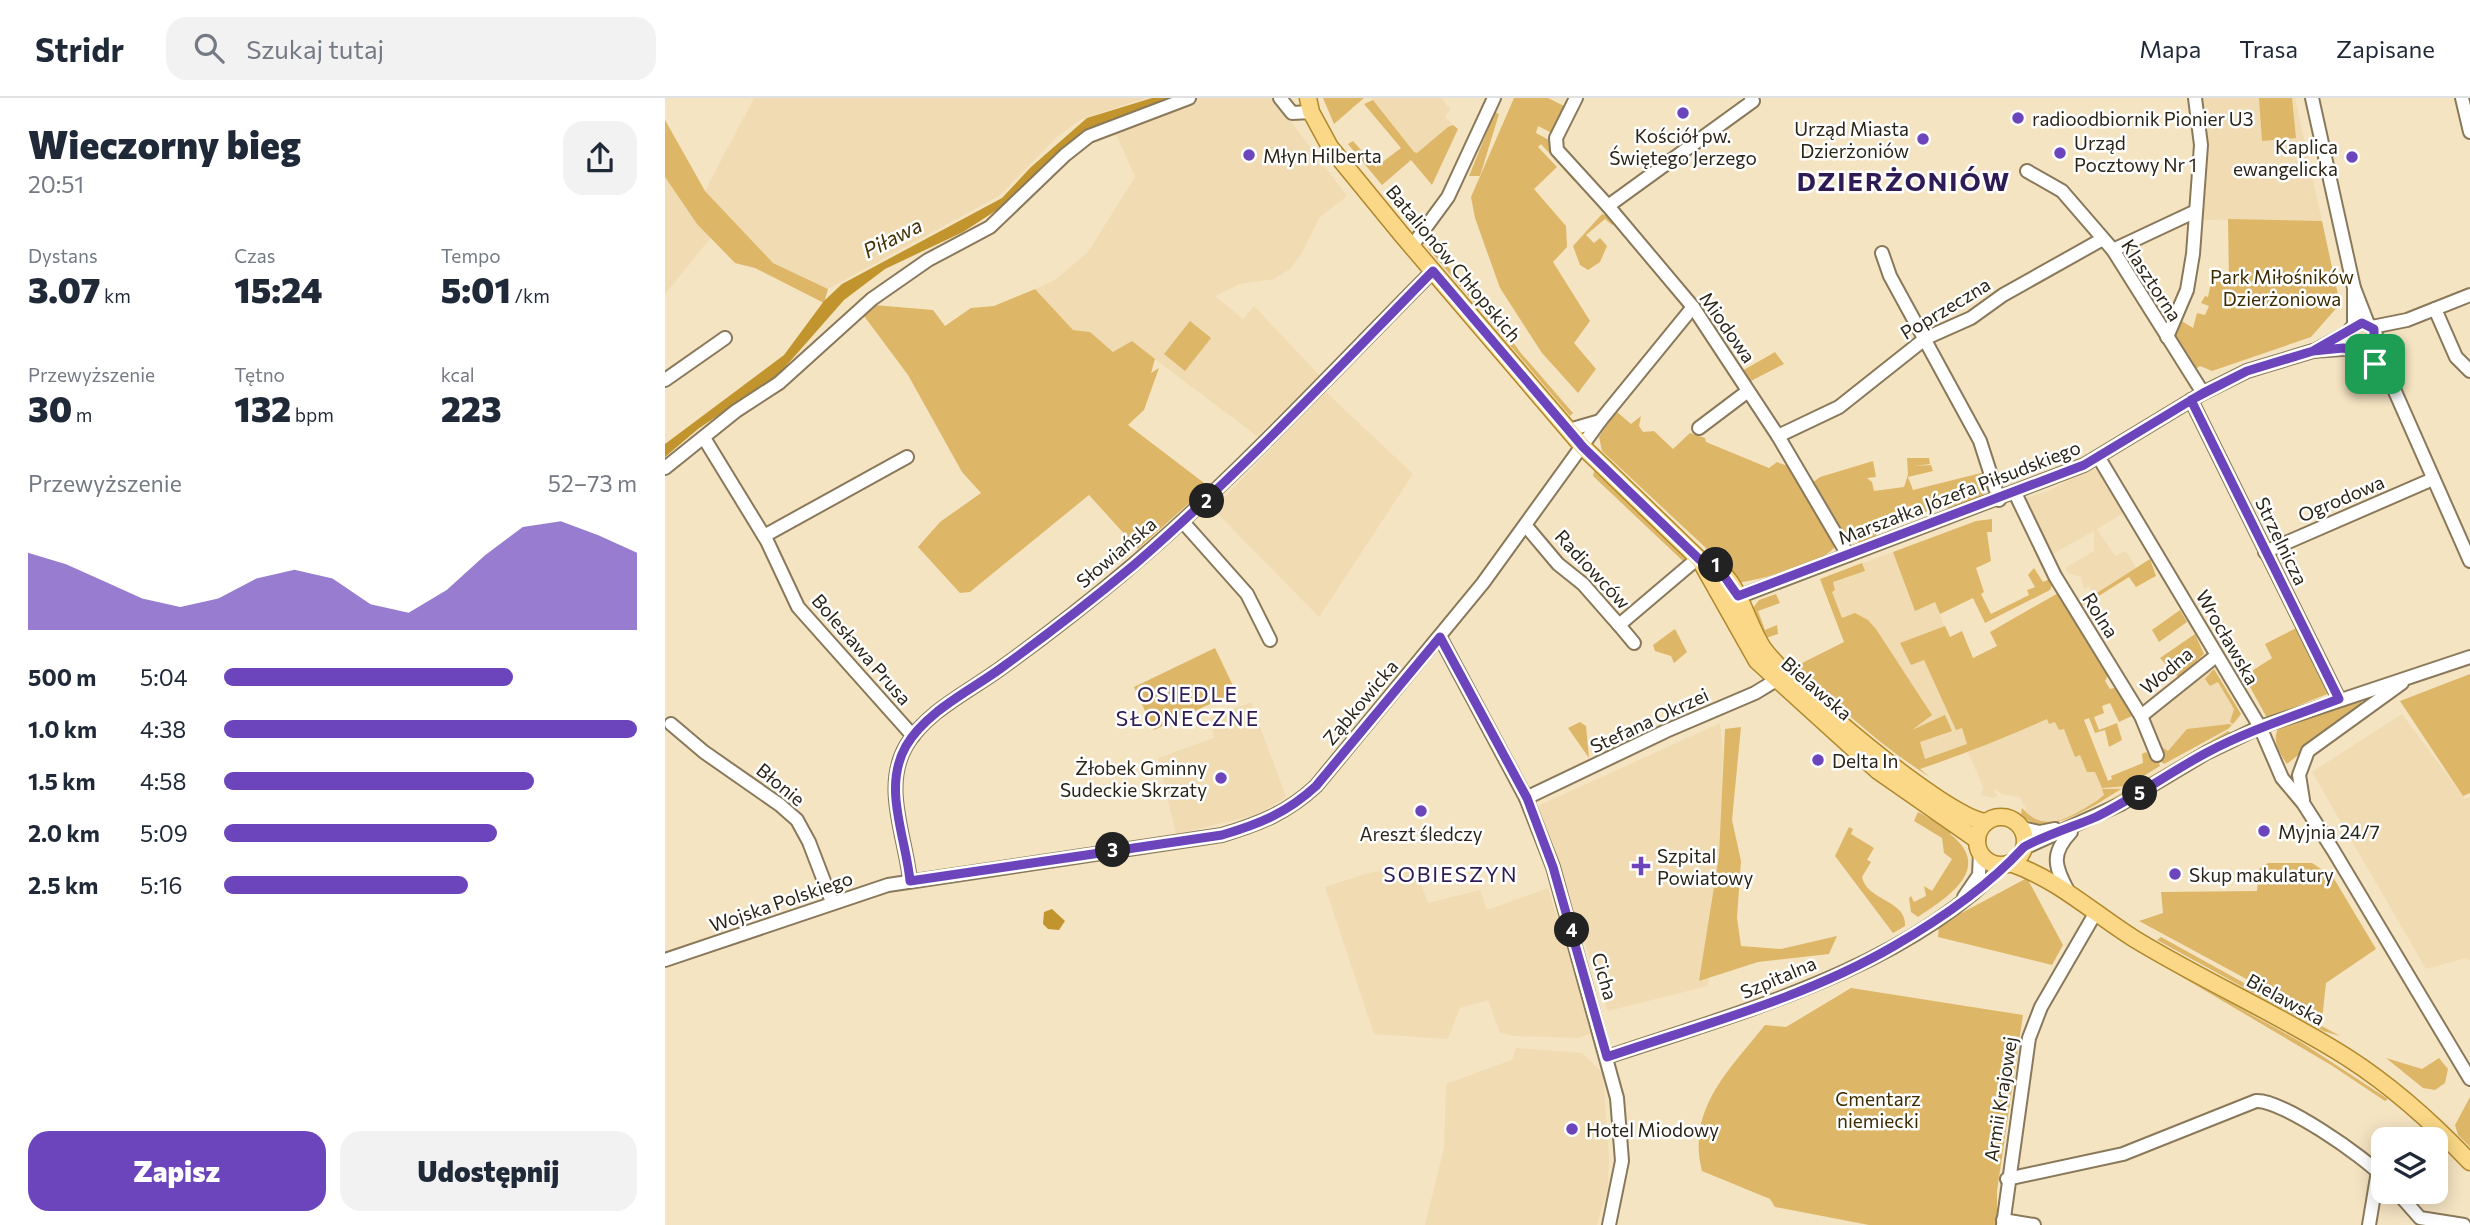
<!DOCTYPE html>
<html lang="pl">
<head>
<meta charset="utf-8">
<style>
	body { margin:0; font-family:Commissioner,sans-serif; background:#f2f2f3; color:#1f2937; height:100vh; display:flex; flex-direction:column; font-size:26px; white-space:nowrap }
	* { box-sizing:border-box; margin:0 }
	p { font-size:23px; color:#747a83 }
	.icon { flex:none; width:38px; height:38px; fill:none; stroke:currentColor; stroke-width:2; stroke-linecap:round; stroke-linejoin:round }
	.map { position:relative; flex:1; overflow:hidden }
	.drawer { display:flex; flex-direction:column; background:#fff; width:665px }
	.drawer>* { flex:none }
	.fabs { position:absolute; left:1706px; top:1029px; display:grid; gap:14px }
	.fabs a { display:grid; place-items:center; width:77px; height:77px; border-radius:14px; background:#fff; box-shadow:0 4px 18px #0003; font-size:35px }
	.pin { position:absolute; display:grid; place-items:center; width:60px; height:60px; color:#fff; margin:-30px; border-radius:14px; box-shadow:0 4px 10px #0006 }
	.km { position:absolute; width:35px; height:35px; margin:-18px; border-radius:50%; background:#222; color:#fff; font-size:19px; line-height:35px; text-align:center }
	.round { display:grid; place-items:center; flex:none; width:74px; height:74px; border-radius:21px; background:#f2f2f3 }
	.head { display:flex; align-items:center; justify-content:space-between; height:119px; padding:0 28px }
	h1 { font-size:38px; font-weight:800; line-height:52px }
	.stats { display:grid; grid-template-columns:repeat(3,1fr); gap:10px; height:119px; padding:7px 28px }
	.stats div { display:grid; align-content:center }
	.stats b { font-size:35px; font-weight:800 }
	.stats small { font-size:19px; font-weight:400 }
	.stats p { font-size:19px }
	.chart { height:196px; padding:14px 28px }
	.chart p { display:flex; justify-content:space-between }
	.chart svg { width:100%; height:126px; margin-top:7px; fill:#6c45bd; opacity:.7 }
	.action { display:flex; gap:14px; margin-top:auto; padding:14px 28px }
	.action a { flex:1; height:80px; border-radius:21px; background:#6c45bd; color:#fff; font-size:28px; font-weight:800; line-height:80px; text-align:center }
	.action a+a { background:#f2f2f3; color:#1f2937 }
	ul { padding:0 28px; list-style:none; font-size:23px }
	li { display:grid; grid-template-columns:112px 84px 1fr; align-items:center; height:52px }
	li i { height:18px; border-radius:9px; background:#6c45bd }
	header { display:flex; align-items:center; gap:42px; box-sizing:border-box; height:98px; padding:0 35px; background:#fff; border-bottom:2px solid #e0e1e3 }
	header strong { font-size:33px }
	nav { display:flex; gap:38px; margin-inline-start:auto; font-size:24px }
	.search { width:490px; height:63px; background:#f2f2f3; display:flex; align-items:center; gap:18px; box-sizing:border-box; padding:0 24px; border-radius:21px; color:#747a83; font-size:26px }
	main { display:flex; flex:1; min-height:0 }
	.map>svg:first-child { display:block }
	.built { fill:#f0dbb2 }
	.green { fill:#ddb767 }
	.water { fill:#c1942e }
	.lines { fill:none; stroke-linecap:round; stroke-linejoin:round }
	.minor-casing { stroke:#89795a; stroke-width:16 }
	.major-casing { stroke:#b0882c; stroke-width:19 }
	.minor { stroke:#fff; stroke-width:12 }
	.major { stroke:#fad887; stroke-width:16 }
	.route-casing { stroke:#fff; stroke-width:14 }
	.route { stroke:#6c45bd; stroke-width:9 }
	.poi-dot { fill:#6c45bd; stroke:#fff; stroke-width:2.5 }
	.labels { text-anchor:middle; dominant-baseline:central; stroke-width:5; stroke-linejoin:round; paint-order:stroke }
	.poi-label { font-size:19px; fill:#2b2518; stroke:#fff; text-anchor:start }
	.street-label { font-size:19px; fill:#2b2518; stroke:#fff }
	.park-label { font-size:19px; fill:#3d2b00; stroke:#fff }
	.water-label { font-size:21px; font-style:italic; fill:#453207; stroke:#fff }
	.neighbourhood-label { font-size:21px; letter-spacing:2px; fill:#2e1b55; stroke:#fff }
	.district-label { font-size:26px; font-weight:bold; letter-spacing:2px; fill:#2e1b55; stroke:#fff }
</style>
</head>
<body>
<header>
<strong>Stridr</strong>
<div class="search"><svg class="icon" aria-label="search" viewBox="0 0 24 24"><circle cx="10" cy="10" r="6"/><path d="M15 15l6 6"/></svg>Szukaj tutaj</div>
<nav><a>Mapa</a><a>Trasa</a><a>Zapisane</a></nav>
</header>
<main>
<section class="drawer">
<div class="head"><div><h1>Wieczorny bieg</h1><p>20:51</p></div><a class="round"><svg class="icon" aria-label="share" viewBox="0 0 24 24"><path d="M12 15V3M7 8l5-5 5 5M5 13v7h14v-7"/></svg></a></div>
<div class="stats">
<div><p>Dystans</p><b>3.07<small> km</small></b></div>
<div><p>Czas</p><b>15:24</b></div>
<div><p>Tempo</p><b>5:01<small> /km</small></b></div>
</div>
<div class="stats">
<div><p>Przewyższenie</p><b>30<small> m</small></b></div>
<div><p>Tętno</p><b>132<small> bpm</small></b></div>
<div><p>kcal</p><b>223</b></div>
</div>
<div class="chart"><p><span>Przewyższenie</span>52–73 m</p>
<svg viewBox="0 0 160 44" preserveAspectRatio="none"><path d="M0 44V17L10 21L20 27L30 33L40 36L50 33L60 26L70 23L80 26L90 35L100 38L110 30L120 18L130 8L140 6L150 11L160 17V44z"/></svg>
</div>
<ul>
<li><b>500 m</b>5:04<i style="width:70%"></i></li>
<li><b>1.0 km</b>4:38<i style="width:100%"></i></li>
<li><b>1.5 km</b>4:58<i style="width:75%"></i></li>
<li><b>2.0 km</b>5:09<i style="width:66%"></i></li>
<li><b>2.5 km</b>5:16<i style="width:59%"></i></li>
</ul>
<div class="action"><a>Zapisz</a><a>Udostępnij</a></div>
</section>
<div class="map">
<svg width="1805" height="1127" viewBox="0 0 1805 1127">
	<rect width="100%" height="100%" fill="#f5e4c2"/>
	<g class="built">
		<polygon points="89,0 480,0 415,22 392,39 334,98 163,191 108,165 40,93"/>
		<polygon points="533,0 608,0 682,98 654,120 638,153 625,171 609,181 575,186 550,198 578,221 589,208 655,278 592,338 467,244 448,254 425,234 408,232 370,191 390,182 423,154 470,79 449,32"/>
		<polygon points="707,0 776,0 785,11 780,19 787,26 752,55 749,54"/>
		<polygon points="1535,0 1630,0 1657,123 1536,122"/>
		<polygon points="0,79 32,126 47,138 0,196"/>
		<polygon points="661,294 748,376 654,519 548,411"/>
		<polygon points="1428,370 1437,376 1460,414 1432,431 1450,458 1461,453 1471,470 1429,497 1424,488 1419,491 1416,479 1403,475 1400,470 1429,453 1429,433 1382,459 1358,401 1383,393"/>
		<polygon points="1247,447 1326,644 1413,607 1445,688 1462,688 1410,718 1372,727 1356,716 1357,710 1362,713 1355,699 1336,696 1331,691 1329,694 1333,698 1328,700 1316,697 1318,689 1303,654 1255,671 1185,558 1155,481"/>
		<polygon points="1542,567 1546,572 1549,571 1576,616 1574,620 1563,631 1498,665 1480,619"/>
		<polygon points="586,604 621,699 592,717 511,736 493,660 549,640 545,620"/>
		<polygon points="1737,616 1800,701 1805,699 1805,862 1801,860 1761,871 1647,674"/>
		<polygon points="1055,625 1058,652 1055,793 1043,888 943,913 873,708"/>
		<polygon points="749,769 763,805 815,792 822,812 883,790 928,935 914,940 848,938 835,934 823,902 795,910 783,941 709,936 660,789 703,775"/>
		<polygon points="851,950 917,955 938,975 944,1061 943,1090 932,1127 760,1127 779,1050 781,986 847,962"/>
	</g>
	<g class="green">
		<polygon points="658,0 699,0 669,26"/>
		<polygon points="849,0 883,0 903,10 887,35 873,28 871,35 884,42 886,51 915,83 909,83 876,46 873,49 892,69 869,91 901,128 902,149 888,164 925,223 909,245 931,271 913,295 877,255 835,190 810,120 806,99"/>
		<polygon points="1594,0 1627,0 1631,40 1597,43"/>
		<polygon points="708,2 749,54 752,55 783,29 788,27 793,31 767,87 746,62 717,87 683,46 688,43 711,69 736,50 699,6"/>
		<polygon points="830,14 834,16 815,78 804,78"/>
		<polygon points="0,22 40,93 108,165 163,191 159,205 90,170 70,165 32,126 0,79"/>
		<polygon points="937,116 944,118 949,125 947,127 940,121 921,137 929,145 935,140 942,148 935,164 923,172 915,167 908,148"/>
		<polygon points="1563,121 1657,123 1675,206 1646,239 1547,273 1535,268 1526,274 1506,240 1512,220 1528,230 1532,215 1540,217 1544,208 1536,205 1540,198 1543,199 1546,184 1564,184"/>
		<polygon points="762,137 769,142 773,157 819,209 815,212 762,149"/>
		<polygon points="370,191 408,232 425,234 448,254 467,243 490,261 486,275 494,270 479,312 463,327 543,388 473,451 424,397 305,494 295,495 253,449 275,424 316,395 297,374 243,277 199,218 209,207 268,212 280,228 306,210 329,208"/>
		<polygon points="827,214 855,254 908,315 905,318 821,219"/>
		<polygon points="525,223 546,240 520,273 499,256"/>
		<polygon points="1110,254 1119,266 1084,284 1077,273"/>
		<path d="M951 313 966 326 976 318 974 328 978 334 989 333 1008 351 1025 335 1040 340 1041 344 1104 370 1112 364 1128 370 1171 447C1161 466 1093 482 1071 485L1042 451 937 353 934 339Z"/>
		<polygon points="1242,360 1264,360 1265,366 1249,368 1266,367 1268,373 1243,379 1248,392 1320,374 1323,391 1314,402 1286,413 1279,407 1210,433 1212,440 1196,445 1180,440 1147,385 1155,379 1208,363 1211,379 1202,380 1207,384 1209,393 1239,389 1243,377"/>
		<polygon points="929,373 1019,457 1020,465 928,378"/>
		<polygon points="1327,421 1327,434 1322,434 1326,463 1311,470 1319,494 1316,496 1326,516 1364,497 1362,492 1370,489 1363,477 1369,470 1378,484 1387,480 1389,482 1385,492 1320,525 1308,500 1275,516 1270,504 1250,513 1228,454 1311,423"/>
		<polygon points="1485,461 1491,478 1471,489 1464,479 1421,506 1413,507"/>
		<path d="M1197 465 1200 473 1168 484 1170 492 1167 494 1177 520 1190 515 1203 522 1211 531 1267 617 1247 632 1280 617 1287 633 1255 644 1260 661 1302 646 1297 630 1291 632 1259 562 1246 567 1235 545 1280 528 1285 539 1297 533 1308 560 1332 548 1325 534 1395 494 1444 575 1440 583 1445 591 1454 589 1469 617 1454 624 1445 605 1437 608 1439 615 1429 619 1434 632 1452 625 1457 642 1444 649 1440 632 1430 635 1424 620 1419 622 1443 683 1447 681 1446 678 1478 665 1477 656 1481 654 1488 661 1492 660 1495 668 1462 688 1437 690 1430 674H1422L1415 657 1410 659 1399 631 1394 632 1390 624 1384 626 1382 621C1340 640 1299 656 1255 671L1265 679C1215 648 1173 608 1131 568L1179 544 1155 481Z"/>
		<polygon points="1111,496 1115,505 1093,513 1100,532 1112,527 1113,536 1101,540 1088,510 1094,502"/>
		<polygon points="1515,512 1522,524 1494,544 1487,532"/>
		<polygon points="1633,529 1665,595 1602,620 1579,578 1607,560 1600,546"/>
		<polygon points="1010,531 1022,554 1009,565 1006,558 990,553 988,547"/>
		<polygon points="1530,536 1539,556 1514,580 1495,560"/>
		<polygon points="550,550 571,594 489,632 469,589"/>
		<polygon points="1549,571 1576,616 1568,626 1565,624 1569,611 1553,584 1545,588 1540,581"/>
		<polygon points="1805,576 1805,695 1798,698 1735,603"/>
		<path d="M1695 600 1697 606 1622 666C1614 654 1606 642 1614 629Z"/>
		<polygon points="915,624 921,628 924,660 903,630"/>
		<polygon points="1564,626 1567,627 1563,631 1499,666 1495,663 1490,645 1503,653 1522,631"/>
		<polygon points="1076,629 1067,722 1076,763 1072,820 1076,848 1116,851 1172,838 1164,856 1093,864 1034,883 1054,758 1060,631"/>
		<polygon points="1563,633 1568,636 1475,689 1417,718"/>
		<path d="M1437 691H1456C1434 705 1377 744 1356 716L1357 710C1380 737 1406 719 1433 702L1439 697Z"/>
		<path d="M1253 714 1287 733 1285 736C1330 771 1281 800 1253 819L1246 814 1244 800 1246 798 1249 804 1261 798 1259 788 1267 793 1287 761 1279 755 1277 740 1249 723Z"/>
		<path d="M1184 729 1188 731 1186 736 1209 750 1202 762 1206 764 1197 779C1202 803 1242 802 1240 828L1228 835 1170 758Z"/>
		<polygon points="1603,765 1647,765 1668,779 1711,851 1661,885 1657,922 1474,823 1498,815 1496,794 1592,793 1594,771"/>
		<polygon points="1362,780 1398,847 1387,867 1273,839 1274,827"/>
		<polygon points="1496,839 1675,938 1658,933 1492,842"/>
		<polygon points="1507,873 1636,944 1723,1001 1720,1003 1666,967"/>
		<path d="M1186 890 1358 917 1332 1093V1127H1204L1110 1109 1105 1101 1037 1073C1021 1011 1065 971 1100 927L1121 929Z"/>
		<polygon points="1721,960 1757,971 1774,960 1783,971 1780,985 1770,992 1758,990"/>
		<polygon points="1805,999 1805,1049 1793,1037 1790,1027"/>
	</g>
	<g class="water">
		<polygon points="487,0 509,0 389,60 332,112 298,134 220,171 179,202 114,276 33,331 0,359 0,346 119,257 159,203 177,186 337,100 366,69 422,20"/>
		<polygon points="387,811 400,823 394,832 383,831 378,826 379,814"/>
	</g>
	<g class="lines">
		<g class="minor-casing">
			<g id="minor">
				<polyline points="615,0 627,15 646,14"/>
				<polyline points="911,0 891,40 892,52 943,108 1028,209 1113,338 1183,457"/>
				<polyline points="1647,0 1689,190 1703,226"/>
				<polyline points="1797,0 1805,34"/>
				<polyline points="1362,73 1397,93 1448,152 1538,295"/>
				<polyline points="943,108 1088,3 1086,0"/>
				<polyline points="747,148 783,99 829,0"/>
				<polyline points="1448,152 1529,114"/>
				<polyline points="1217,155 1225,178 1315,343 1334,402"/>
				<polyline points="1689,190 1689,228"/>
				<polyline points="1770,211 1791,259 1805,273"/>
				<circle cx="1697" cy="239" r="14"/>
				<polyline points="1707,229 1742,222 1805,197"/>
				<polyline points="1502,239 1522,192 1528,156 1536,47 1530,0"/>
				<polyline points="1709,246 1805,463"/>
				<polyline points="1649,253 1684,234"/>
				<polyline points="1695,253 1721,279"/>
				<polyline points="0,282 60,240"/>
				<polyline points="1526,302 1674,601"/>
				<polyline points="1034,330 1083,293"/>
				<polyline points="904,332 935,323"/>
				<polyline points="1113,338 1174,309 1261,240 1306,220 1338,197 1436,142"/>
				<polyline points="39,340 102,443 133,509 248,638"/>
				<polyline points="1434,360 1595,629 1617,680 1638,705 1668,752 1805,981"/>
				<polyline points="0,370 71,313 114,285 207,201 263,162 325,129 400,57 424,38 524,0"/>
				<polyline points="1350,395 1390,478 1476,618 1492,657"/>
				<polyline points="518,424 582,496 605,542"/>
				<polyline points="861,428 893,466 918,486 954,527 1033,460"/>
				<polyline points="99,438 242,359"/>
				<polyline points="1600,454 1768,381"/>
				<polyline points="1068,501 1419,367 1538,295 1582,273 1648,253 1690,250"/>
				<polyline points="954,527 969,545"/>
				<polyline points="775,539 861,700 888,769 952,1000 957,1063 944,1127"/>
				<polyline points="1476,618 1551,558"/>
				<polyline points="6,626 39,654 115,707 132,722 144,744 167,804"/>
				<polyline points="861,700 1001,633 1090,595 1118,578"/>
				<polyline points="1638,702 1634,677 1643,653 1737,585"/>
				<polyline points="1356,730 1375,734 1390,731"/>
				<polyline points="1359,750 1456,706 1541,655 1595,629 1805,559"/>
				<path d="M245 783C241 739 217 690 241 648 261 613 307 592 339 568 379 539 419 508 456 477 568 383 665 276 768 173"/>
				<path d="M1403 793C1390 769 1385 756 1406 734"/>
				<polyline points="1299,799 1314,777 1315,755"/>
				<path d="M0 862 223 787 557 737C594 726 622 715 651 688L818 485 935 323 1028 209"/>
				<path d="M942 959C1073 915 1242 870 1339 766"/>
				<polyline points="1748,1041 1749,1041"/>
				<path d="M1342 1081 1458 1056 1591 1003C1616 1001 1700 1059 1718 1079"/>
				<polyline points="1732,1094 1755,1120 1799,1127"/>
				<polyline points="1338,1122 1369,1127"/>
				<polyline points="1338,1127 1364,940 1376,909 1431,814"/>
				<polyline points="1704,1127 1713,1073 1717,1070"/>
			</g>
		</g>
		<g class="major-casing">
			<g id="major">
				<polyline points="643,0 646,14 665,49 737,137 918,349 1035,462 1092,563 1213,673 1312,742"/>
				<path d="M1035 462C1073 471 1079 522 1098 550 1124 587 1281 720 1321 724"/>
				<circle cx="1336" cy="743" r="24"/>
				<path d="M1345 765C1392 781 1427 814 1468 840 1538 883 1614 916 1683 960 1728 989 1768 1025 1805 1064"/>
			</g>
		</g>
		<use href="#minor" class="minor"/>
		<use href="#major" class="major"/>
	</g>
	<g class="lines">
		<g class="route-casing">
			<path id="route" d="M1710 266 1695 253 1678 250 1648 253 1582 273 1538 295 1419 367 1073 498 1052 468 1035 462 918 349 768 173C670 273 575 375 469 467 427 502 383 536 339 568 307 592 261 613 241 648 217 690 241 739 245 783L557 737C594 726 622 715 651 688L775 539 862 700 888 769 942 959C1039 926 1140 900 1229 848 1276 821 1323 788 1358 750 1365 743 1418 725 1431 719 1469 700 1504 675 1541 655 1584 632 1629 618 1674 601L1526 302 1582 273 1648 253 1697 225 1709 231V246L1723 282 1710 266"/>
		</g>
		<use href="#route" class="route"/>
	</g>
	<g class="poi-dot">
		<circle cx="1018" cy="15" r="7"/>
		<circle cx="1353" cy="20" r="7"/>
		<circle cx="1258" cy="41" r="7"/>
		<circle cx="1395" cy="55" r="7"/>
		<circle cx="584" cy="57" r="7"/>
		<circle cx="1687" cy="59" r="7"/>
		<circle cx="1153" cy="662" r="7"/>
		<circle cx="556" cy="680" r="7"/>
		<circle cx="756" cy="713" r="7"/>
		<circle cx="1599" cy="733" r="7"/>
		<path d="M972.5 757.5h7v7h7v7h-7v7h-7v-7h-7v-7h7z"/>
		<circle cx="1510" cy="776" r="7"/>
		<circle cx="907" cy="1031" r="7"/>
	</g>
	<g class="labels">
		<g class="poi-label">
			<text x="1367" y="20">radioodbiornik Pionier U3</text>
			<text x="1244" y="30" text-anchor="end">Urząd Miasta<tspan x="1244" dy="22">Dzierżoniów</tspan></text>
			<text x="1018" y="37" text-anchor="middle">Kościół pw.<tspan x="1018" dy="22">Świętego Jerzego</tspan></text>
			<text x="1409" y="44">Urząd<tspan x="1409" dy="22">Pocztowy Nr 1</tspan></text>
			<text x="1673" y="48" text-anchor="end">Kaplica<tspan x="1673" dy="22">ewangelicka</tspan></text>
			<text x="598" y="57">Młyn Hilberta</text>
			<text x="1167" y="662">Delta In</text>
			<text x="542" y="669" text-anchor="end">Żłobek Gminny<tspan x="542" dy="22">Sudeckie Skrzaty</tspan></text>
			<text x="1613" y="733">Myjnia 24/7</text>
			<text x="756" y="735" text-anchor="middle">Areszt śledczy</text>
			<text x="992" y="757">Szpital<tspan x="992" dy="22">Powiatowy</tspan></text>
			<text x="1524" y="776">Skup makulatury</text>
			<text x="921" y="1031">Hotel Miodowy</text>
		</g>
		<g class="street-label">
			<text transform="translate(789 165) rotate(50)">Batalionów Chłopskich</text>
			<text transform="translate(1487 182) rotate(57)">Klasztorna</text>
			<text transform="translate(1280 210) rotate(-31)">Poprzeczna</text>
			<text transform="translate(1063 229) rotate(55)">Miodowa</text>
			<text transform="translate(1294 394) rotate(-21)">Marszałka Józefa Piłsudskiego</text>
			<text transform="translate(1676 400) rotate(-23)">Ogrodowa</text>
			<text transform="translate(1617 443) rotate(64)">Strzelnicza</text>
			<text transform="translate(451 454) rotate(-40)">Słowiańska</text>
			<text transform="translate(928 471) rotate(47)">Radiowców</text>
			<text transform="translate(1436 517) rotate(58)">Rolna</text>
			<text transform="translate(1563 539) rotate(60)">Wrocławska</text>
			<text transform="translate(197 551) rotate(49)">Bolesława Prusa</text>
			<text transform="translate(1501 572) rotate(-40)">Wodna</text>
			<text transform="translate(1152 590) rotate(41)">Bielawska</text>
			<text transform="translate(695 604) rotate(-50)">Ząbkowicka</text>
			<text transform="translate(984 622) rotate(-25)">Stefana Okrzei</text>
			<text transform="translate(116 686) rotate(39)">Błonie</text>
			<text transform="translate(116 803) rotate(-19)">Wojska Polskiego</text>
			<text transform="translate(940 878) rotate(74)">Cicha</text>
			<text transform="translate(1113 879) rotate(-23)">Szpitalna</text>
			<text transform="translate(1621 901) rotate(29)">Bielawska</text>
			<text transform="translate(1335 1001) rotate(-81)">Armii Krajowej</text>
		</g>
		<g class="park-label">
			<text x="1617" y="178">Park Miłośników<tspan x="1617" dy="22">Dzierżoniowa</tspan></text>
			<text x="1213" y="1000">Cmentarz<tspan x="1213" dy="22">niemiecki</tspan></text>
		</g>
		<g class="water-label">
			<text transform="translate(227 139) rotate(-27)">Piława</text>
		</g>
		<g class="neighbourhood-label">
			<text x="523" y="595">OSIEDLE<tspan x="523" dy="24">SŁONECZNE</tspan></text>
			<text x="786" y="775">SOBIESZYN</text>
		</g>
		<g class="district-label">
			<text x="1239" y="82">DZIERŻONIÓW</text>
		</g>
	</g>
</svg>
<div class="fabs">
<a><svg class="icon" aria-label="layers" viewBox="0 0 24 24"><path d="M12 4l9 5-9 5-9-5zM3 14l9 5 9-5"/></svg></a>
</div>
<div class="pin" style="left:1710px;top:266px;background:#1e9e55"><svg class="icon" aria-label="arrive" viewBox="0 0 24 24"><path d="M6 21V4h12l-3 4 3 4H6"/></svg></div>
<b class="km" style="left:1051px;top:467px">1</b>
<b class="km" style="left:542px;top:403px">2</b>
<b class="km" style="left:448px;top:752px">3</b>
<b class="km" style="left:907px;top:832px">4</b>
<b class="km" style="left:1475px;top:695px">5</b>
</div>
</main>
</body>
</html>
